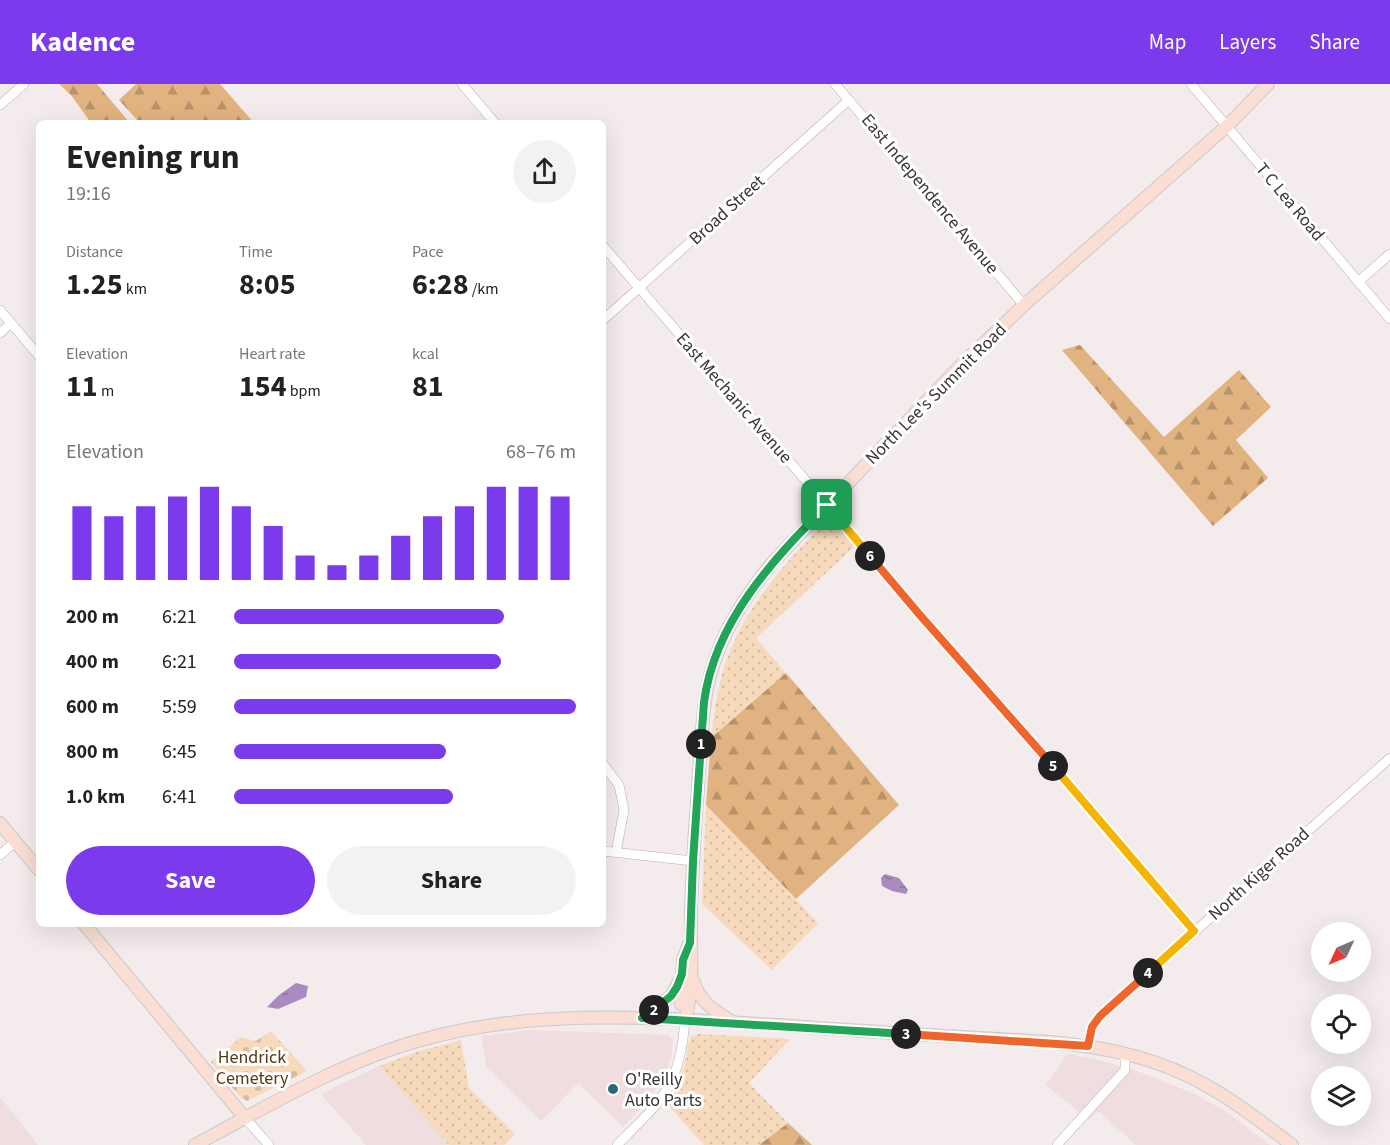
<!DOCTYPE html>
<html lang="en">
<head>
<meta charset="utf-8">
<style>
	body { margin:0; font-family:"Source Sans 3",sans-serif; background:#f2f2f2; color:#222; height:100vh; display:flex; flex-direction:column; font-size:22px; white-space:nowrap }
	* { box-sizing:border-box; margin:0 }
	p { font-size:20px; color:#767676 }
	.icon { flex:none; width:33px; height:33px; fill:none; stroke:currentColor; stroke-width:2; stroke-linecap:round; stroke-linejoin:round }
	.map { position:relative; flex:1; overflow:hidden }
	.panel { position:absolute; left:36px; top:36px; width:570px; height:807px; display:flex; flex-direction:column; background:#fff; border-radius:9px; box-shadow:0 6px 24px #0002 }
	.panel>* { flex:none }
	.needle { width:39px; rotate:226deg }
	.controls { position:absolute; left:1311px; top:838px; display:grid; gap:12px }
	.controls a { display:grid; place-items:center; width:60px; height:60px; border-radius:50%; background:#fff; box-shadow:0 6px 24px #0002; font-size:30px }
	.pin { position:absolute; display:grid; place-items:center; width:51px; height:51px; color:#fff; margin:-26px; border-radius:12px; box-shadow:0 3px 9px #0006 }
	.km { position:absolute; width:30px; height:30px; margin:-15px; border-radius:50%; background:#222; color:#fff; font-size:16px; line-height:30px; text-align:center }
	.round { display:grid; place-items:center; flex:none; width:63px; height:63px; border-radius:32px; background:#f2f2f2 }
	.headline { display:flex; align-items:center; justify-content:space-between; height:102px; padding:0 30px }
	h1 { font-size:33px; font-weight:700; line-height:45px }
	.stats { display:grid; grid-template-columns:repeat(3,1fr); gap:9px; height:102px; padding:6px 30px }
	.stats div { display:grid; align-content:center }
	.stats b { font-size:30px; font-weight:700 }
	.stats small { font-size:16px; font-weight:400 }
	.stats p { font-size:16px }
	.chart { height:168px; padding:12px 30px }
	.chart p { display:flex; justify-content:space-between }
	.chart svg { width:100%; height:108px; margin-top:6px; stroke:#7c3aed; stroke-width:6 }
	.cta { display:flex; gap:12px; margin-top:auto; padding:12px 30px }
	.cta a { flex:1; height:69px; border-radius:36px; background:#7c3aed; color:#fff; font-size:24px; font-weight:700; line-height:69px; text-align:center }
	.cta a+a { background:#f2f2f2; color:#222 }
	ul { padding:0 30px; list-style:none; font-size:20px }
	li { display:grid; grid-template-columns:96px 72px 1fr; align-items:center; height:45px }
	li i { height:15px; border-radius:8px; background:#7c3aed }
	header { display:flex; align-items:center; gap:36px; box-sizing:border-box; height:84px; padding:0 30px; background:#7c3aed; color:#fff }
	header strong { font-size:28px }
	nav { display:flex; gap:33px; margin-inline-start:auto; font-size:21px }
	.map>svg:first-child { display:block }
	.built { fill:#efdddf }
	.green { fill:url(#green-dots) }
	.forest { fill:url(#forest-firs) }
	.cemetery { fill:url(#cemetery-stones) }
	.water { fill:url(#water-ripples) }
	.lines { fill:none; stroke-linecap:round; stroke-linejoin:round }
	.minor-casing { stroke:#b7afb0; stroke-width:10 }
	.major-casing { stroke:#cccacb; stroke-width:14 }
	.minor { stroke:#fff; stroke-width:9 }
	.major { stroke:#faddd3; stroke-width:12 }
	.split-1-casing { stroke:#fff; stroke-width:12 }
	.split-2-casing { stroke:#fff; stroke-width:12 }
	.split-3-casing { stroke:#fff; stroke-width:12 }
	.split-4-casing { stroke:#fff; stroke-width:12 }
	.split-5-casing { stroke:#fff; stroke-width:12 }
	.split-6-casing { stroke:#fff; stroke-width:12 }
	.split-7-casing { stroke:#fff; stroke-width:12 }
	.split-1 { stroke:#22a559; stroke-width:8 }
	.split-2 { stroke:#22a559; stroke-width:8 }
	.split-3 { stroke:#22a559; stroke-width:8 }
	.split-4 { stroke:#f0652b; stroke-width:8 }
	.split-5 { stroke:#f5b400; stroke-width:8 }
	.split-6 { stroke:#f0652b; stroke-width:8 }
	.split-7 { stroke:#f5b400; stroke-width:8 }
	.poi-dot { fill:#2a687e; stroke:#fff; stroke-width:2 }
	.labels { text-anchor:middle; dominant-baseline:central; stroke-width:6; stroke-linejoin:round; paint-order:stroke }
	.street-label { font-size:18px; fill:#393536; stroke:#fff }
	.park-label { font-size:18px; fill:#573810; stroke:#fff }
	.poi-label { font-size:18px; fill:#393536; stroke:#fff; text-anchor:start }
</style>
</head>
<body>
<header>
<strong>Kadence</strong>
<nav><a>Map</a><a>Layers</a><a>Share</a></nav>
</header>
<div class="map">
<svg width="1390" height="1061" viewBox="0 0 1390 1061">
	<defs>
		<pattern id="green-dots" width="8" height="8" patternUnits="userSpaceOnUse" patternTransform="scale(1.5)"><rect width="8" height="8" fill="#f7dabc"/><path d="M2 2h.1M6 6h.1" fill="none" stroke="#d4bca2" stroke-width="1.8" stroke-linecap="round"/></pattern>
		<pattern id="forest-firs" width="22" height="20" patternUnits="userSpaceOnUse" patternTransform="scale(1.5)"><rect width="22" height="20" fill="#e1b380"/><path d="M5 1l3.5 6h-7zM16 11l3.5 6h-7z" fill="#b7926a"/></pattern>
		<pattern id="cemetery-stones" width="16" height="16" patternUnits="userSpaceOnUse" patternTransform="scale(1.5)"><rect width="16" height="16" fill="#f7dabc"/><path d="M2 7V4a2 2 0 0 1 4 0v3zM10 15v-3a2 2 0 0 1 4 0v3z" fill="#d4bca2"/></pattern>
		<pattern id="water-ripples" width="26" height="14" patternUnits="userSpaceOnUse" patternTransform="scale(1.5)"><rect width="26" height="14" fill="#ab8ac0"/><path d="M2 4q2-2 4 0t4 0M15 11q2-2 4 0t4 0" fill="none" stroke="#8c729d"/></pattern>
	</defs>
	<rect width="100%" height="100%" fill="#f4ebec"/>
	<g class="built">
		<polygon points="530,946 668,951 673,956 671,974 665,991 645,1020 623,1043 578,999 541,1037 487,984 481,952"/>
		<polygon points="1067,970 1095,975 1137,987 1195,1010 1225,1027 1270,1061 1136,1061 1098,1027 1089,1036 1046,1001"/>
		<polygon points="379,982 449,1061 366,1061 321,1010"/>
		<polygon points="0,1013 38,1061 0,1061"/>
	</g>
	<g class="green">
		<path d="M829 437C840 439 848 453 856 461L756 554 786 589 711 654C714 631 717 608 723 586 743 525 780 485 823 440Z"/>
		<polygon points="706,721 818,839 772,886 702,820"/>
		<path d="M699 950 790 955 749 999 788 1039 759 1061H704L665 1018C673 1005 683 992 686 975 688 967 687 961 691 952Z"/>
		<polygon points="461,956 469,1004 515,1050 504,1061 449,1061 379,982 417,968"/>
	</g>
	<g class="forest">
		<polygon points="59,0 97,0 130,39 91,39 71,11"/>
		<polygon points="136,0 220,0 254,39 214,39 212,36 208,39 140,39 119,16"/>
		<polygon points="1080,261 1164,353 1239,286 1271,323 1236,356 1268,394 1213,442 1062,266"/>
		<polygon points="786,589 899,721 796,815 706,721 711,654"/>
		<polygon points="788,1039 812,1061 759,1061"/>
	</g>
	<polygon class="cemetery" points="271,947 307,987 247,1017 240,1013 211,978 241,953 256,957"/>
	<g class="water">
		<polygon points="885,790 899,794 908,806 906,810 892,807 882,802 881,794"/>
		<polygon points="296,899 308,902 306,913 278,925 267,923 278,912"/>
	</g>
	<g class="lines">
		<g class="minor-casing">
			<g id="minor">
				<polyline points="462,0 495,39"/>
				<polyline points="835,0 1024,221"/>
				<polyline points="1191,0 1390,235"/>
				<polyline points="0,21 24,0"/>
				<polyline points="603,162 827,421 919,530 1091,725 1194,847"/>
				<polyline points="1358,198 1390,170"/>
				<polyline points="0,226 39,272"/>
				<polyline points="603,236 849,16"/>
				<polyline points="0,249 11,239"/>
				<polyline points="603,680 619,701 624,726 616,768"/>
				<polyline points="603,767 693,777"/>
				<polyline points="0,771 16,757"/>
				<polyline points="1088,962 1092,943 1100,932 1390,674"/>
				<polyline points="245,1034 269,1061"/>
				<path d="M617 1061C662 1016 680 1003 685 936"/>
				<polyline points="1057,1061 1125,986 1125,969"/>
			</g>
		</g>
		<g class="major-casing">
			<g id="major">
				<polyline points="0,739 39,786"/>
				<polyline points="84,840 245,1034"/>
				<path d="M693 896C699 917 713 926 731 937"/>
				<polyline points="681,920 683,876 689,860"/>
				<polyline points="642,934 671,912 680,896"/>
				<path d="M685 936C695 900 690 864 691 828 692 781 696 734 699 687 702 654 702 620 711 588 723 546 746 511 773 478L961 281 1024 221 1227 42 1268 0"/>
				<path d="M195 1061C268 1022 341 978 421 956 538 923 658 934 778 941 869 948 959 953 1050 958 1106 963 1160 974 1209 1003 1238 1019 1265 1041 1292 1061"/>
			</g>
		</g>
		<use href="#minor" class="minor"/>
		<use href="#major" class="major"/>
	</g>
	<g class="lines">
		<g class="split-1-casing">
			<path id="split-1" d="M701 660C702 646 703 632 704 618 715 537 772 477 827 421"/>
		</g>
		<g class="split-2-casing">
			<polyline id="split-2" points="654,926 671,912 677,903 682,890 683,876 690,859 693,777 701,660"/>
		</g>
		<g class="split-3-casing">
			<polyline id="split-3" points="654,926 642,934 906,950"/>
		</g>
		<g class="split-4-casing">
			<polyline id="split-4" points="906,950 1088,962 1092,943 1100,932 1148,889"/>
		</g>
		<g class="split-5-casing">
			<polyline id="split-5" points="1053,682 1194,847 1148,889"/>
		</g>
		<g class="split-6-casing">
			<polyline id="split-6" points="870,472 919,530 1053,682"/>
		</g>
		<g class="split-7-casing">
			<polyline id="split-7" points="827,421 870,472"/>
		</g>
		<use href="#split-1" class="split-1"/>
		<use href="#split-2" class="split-2"/>
		<use href="#split-3" class="split-3"/>
		<use href="#split-4" class="split-4"/>
		<use href="#split-5" class="split-5"/>
		<use href="#split-6" class="split-6"/>
		<use href="#split-7" class="split-7"/>
	</g>
	<circle class="poi-dot" cx="613" cy="1005" r="6"/>
	<g class="labels">
		<g class="street-label">
			<text transform="translate(930 110) rotate(50)">East Independence Avenue</text>
			<text transform="translate(1290 118) rotate(50)">T C Lea Road</text>
			<text transform="translate(727 126) rotate(-42)">Broad Street</text>
			<text transform="translate(936 310) rotate(-45)">North Lee's Summit Road</text>
			<text transform="translate(734 314) rotate(49)">East Mechanic Avenue</text>
			<text transform="translate(1259 790) rotate(-42)">North Kiger Road</text>
		</g>
		<g class="park-label">
			<text x="252" y="973">Hendrick<tspan x="252" dy="21">Cemetery</tspan></text>
		</g>
		<g class="poi-label">
			<text x="625" y="995">O'Reilly<tspan x="625" dy="21">Auto Parts</tspan></text>
		</g>
	</g>
</svg>
<div class="controls">
<a><svg class="needle" viewBox="-14 -14 28 28"><path d="M0-13l5 13h-10z" fill="#e53935"/><path d="M0 13l5-13h-10z" fill="#767676"/></svg></a>
<a><svg class="icon" aria-label="locate" viewBox="0 0 24 24"><circle cx="12" cy="12" r="6"/><path d="M12 2v4M12 18v4M2 12h4M18 12h4"/></svg></a>
<a><svg class="icon" aria-label="layers" viewBox="0 0 24 24"><path d="M12 4l9 5-9 5-9-5zM3 14l9 5 9-5"/></svg></a>
</div>
<div class="pin" style="left:827px;top:421px;background:#1e9e55"><svg class="icon" aria-label="arrive" viewBox="0 0 24 24"><path d="M6 21V4h12l-3 4 3 4H6"/></svg></div>
<b class="km" style="left:701px;top:660px">1</b>
<b class="km" style="left:654px;top:926px">2</b>
<b class="km" style="left:906px;top:950px">3</b>
<b class="km" style="left:1148px;top:889px">4</b>
<b class="km" style="left:1053px;top:682px">5</b>
<b class="km" style="left:870px;top:472px">6</b>
<section class="panel">
<div class="headline"><div><h1>Evening run</h1><p>19:16</p></div><a class="round"><svg class="icon" aria-label="share" viewBox="0 0 24 24"><path d="M12 15V3M7 8l5-5 5 5M5 13v7h14v-7"/></svg></a></div>
<div class="stats">
<div><p>Distance</p><b>1.25<small> km</small></b></div>
<div><p>Time</p><b>8:05</b></div>
<div><p>Pace</p><b>6:28<small> /km</small></b></div>
</div>
<div class="stats">
<div><p>Elevation</p><b>11<small> m</small></b></div>
<div><p>Heart rate</p><b>154<small> bpm</small></b></div>
<div><p>kcal</p><b>81</b></div>
</div>
<div class="chart"><p><span>Elevation</span>68–76 m</p>
<svg viewBox="0 0 160 44" preserveAspectRatio="none"><path d="M5 44V14M15 44V18M25 44V14M35 44V10M45 44V6M55 44V14M65 44V22M75 44V34M85 44V38M95 44V34M105 44V26M115 44V18M125 44V14M135 44V6M145 44V6M155 44V10"/></svg>
</div>
<ul>
<li><b>200 m</b>6:21<i style="width:79%"></i></li>
<li><b>400 m</b>6:21<i style="width:78%"></i></li>
<li><b>600 m</b>5:59<i style="width:100%"></i></li>
<li><b>800 m</b>6:45<i style="width:62%"></i></li>
<li><b>1.0 km</b>6:41<i style="width:64%"></i></li>
</ul>
<div class="cta"><a>Save</a><a>Share</a></div>
</section>
</div>
</body>
</html>
